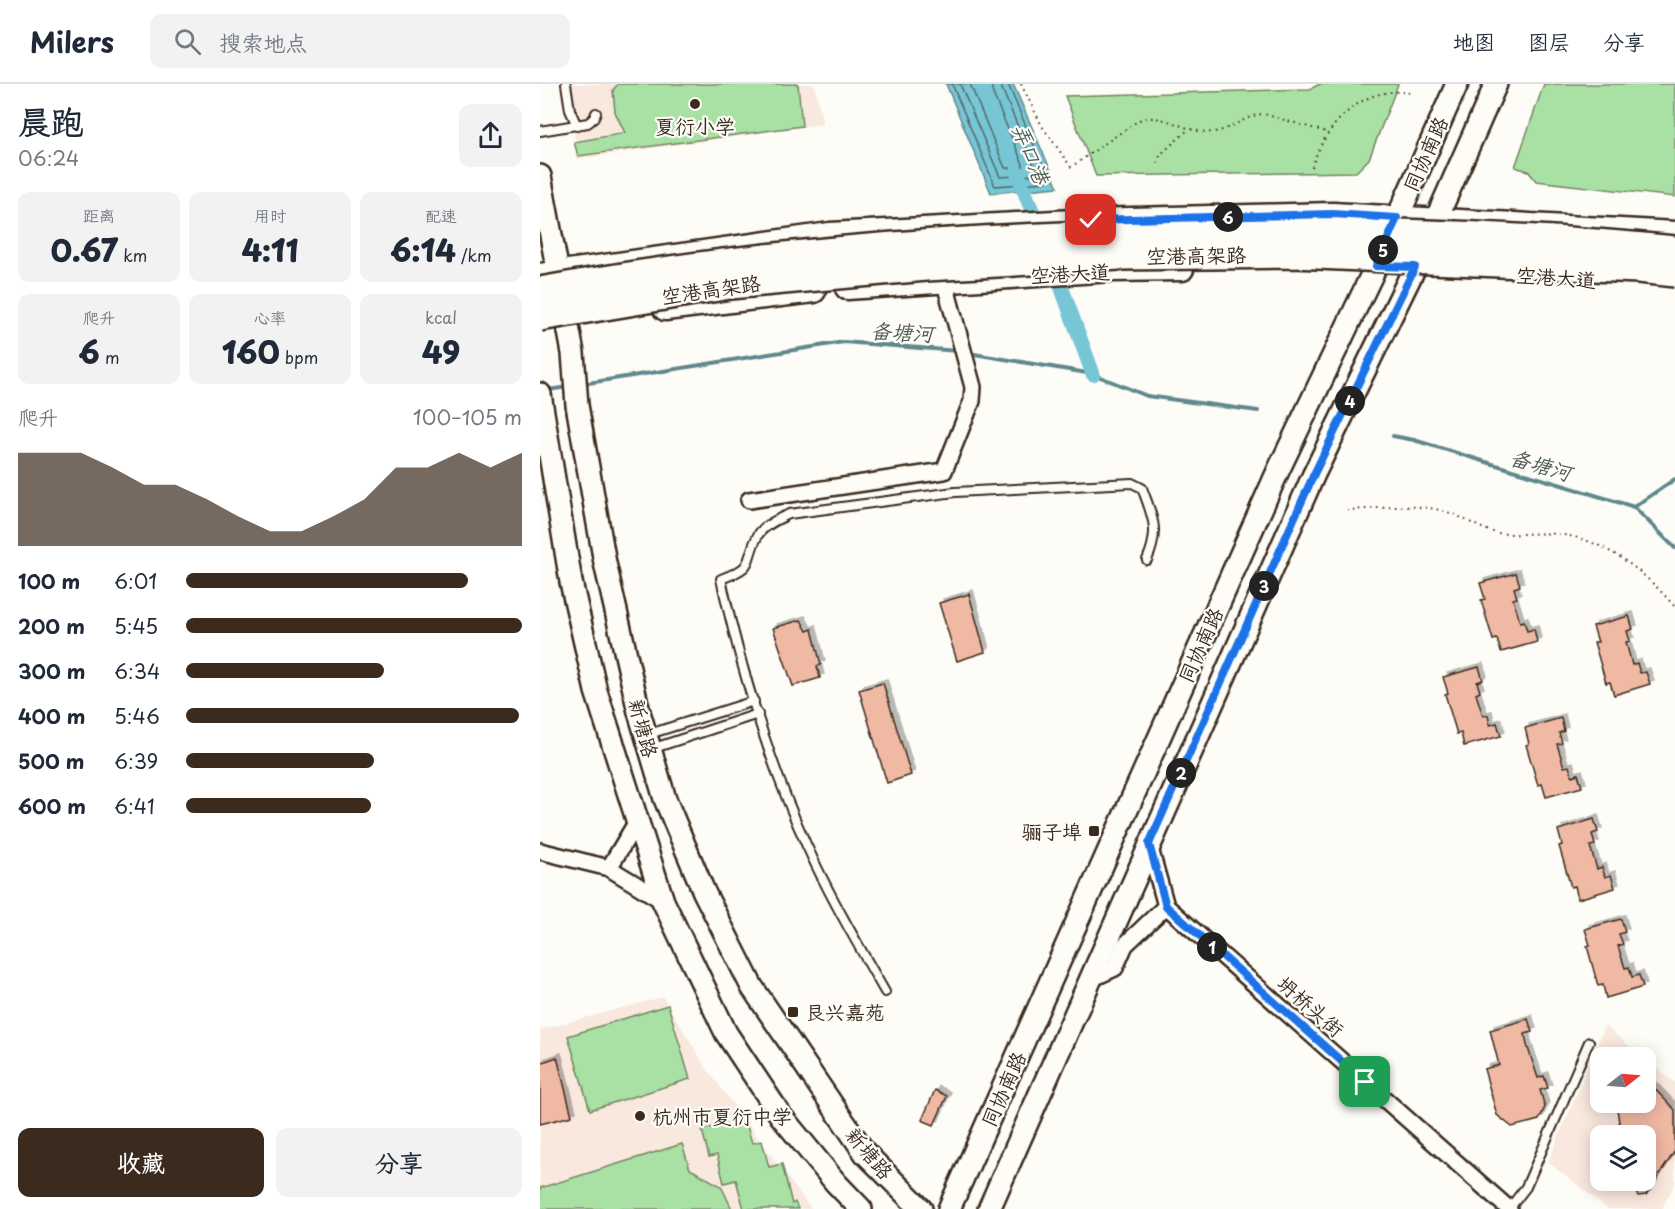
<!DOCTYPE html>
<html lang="zh">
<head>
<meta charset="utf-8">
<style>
	body { margin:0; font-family:"Playpen Sans","LXGW WenKai TC",sans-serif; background:#f2f2f3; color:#1f2937; height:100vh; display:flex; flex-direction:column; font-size:22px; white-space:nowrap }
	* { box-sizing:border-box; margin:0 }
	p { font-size:20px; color:#747a83 }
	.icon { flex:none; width:33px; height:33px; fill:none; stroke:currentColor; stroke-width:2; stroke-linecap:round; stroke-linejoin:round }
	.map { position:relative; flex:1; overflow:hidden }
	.sheet { display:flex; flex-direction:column; background:#fff; width:540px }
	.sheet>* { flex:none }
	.needle { width:39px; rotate:73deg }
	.controls { position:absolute; left:1050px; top:963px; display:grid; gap:12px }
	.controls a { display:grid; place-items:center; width:66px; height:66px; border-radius:12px; background:#fff; box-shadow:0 3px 15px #0003; font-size:30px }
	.pin { position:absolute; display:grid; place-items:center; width:51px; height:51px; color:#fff; margin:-26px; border-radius:12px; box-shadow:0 3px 9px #0006 }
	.km { position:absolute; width:30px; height:30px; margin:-15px; border-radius:50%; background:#222; color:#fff; font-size:16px; line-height:30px; text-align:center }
	.round { display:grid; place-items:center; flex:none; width:63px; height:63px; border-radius:12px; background:#f2f2f3 }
	.headline { display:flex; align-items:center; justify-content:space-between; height:102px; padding:0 18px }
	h1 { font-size:33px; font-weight:800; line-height:45px }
	.figures { display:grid; grid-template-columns:repeat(3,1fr); gap:9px; height:102px; padding:6px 18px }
	.figures div { display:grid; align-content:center; border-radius:12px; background:#f2f2f3; text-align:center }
	.figures b { font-size:30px; font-weight:800 }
	.figures small { font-size:16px; font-weight:400 }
	.figures p { font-size:16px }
	.chart { height:168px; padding:12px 18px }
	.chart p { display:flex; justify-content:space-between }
	.chart svg { width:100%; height:108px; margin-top:6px; fill:#3b2a1e; opacity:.7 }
	.button { display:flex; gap:12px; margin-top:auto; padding:12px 18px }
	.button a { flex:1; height:69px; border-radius:12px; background:#3b2a1e; color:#fff; font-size:24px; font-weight:800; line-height:69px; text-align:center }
	.button a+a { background:#f2f2f3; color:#1f2937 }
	ul { padding:0 18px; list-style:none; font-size:20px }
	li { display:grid; grid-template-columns:96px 72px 1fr; align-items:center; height:45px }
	li i { height:15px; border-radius:8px; background:#3b2a1e }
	header { display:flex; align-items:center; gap:36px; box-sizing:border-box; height:84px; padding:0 30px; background:#fff; border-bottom:2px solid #e0e1e3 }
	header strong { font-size:28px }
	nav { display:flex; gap:33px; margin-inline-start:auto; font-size:21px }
	.search { width:420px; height:54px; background:#f2f2f3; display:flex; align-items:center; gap:15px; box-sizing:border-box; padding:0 21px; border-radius:12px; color:#747a83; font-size:22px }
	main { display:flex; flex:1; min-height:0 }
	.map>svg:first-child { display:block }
	.built { fill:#f9e8de; fill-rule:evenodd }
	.green { fill:#a9e0a4; stroke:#728561; stroke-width:1.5 }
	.water { fill:#77c6d5; stroke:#5f888c; stroke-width:1.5 }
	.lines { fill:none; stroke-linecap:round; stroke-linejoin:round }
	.shore { stroke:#536867; stroke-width:1.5 }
	.stream { stroke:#5f888c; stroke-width:4 }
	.canal { stroke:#77c6d5; stroke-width:15 }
	.building { fill:#f0b9a4; stroke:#3b2a1e; stroke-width:1.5; filter:url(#shadow) }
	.lane-casing { stroke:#3b2a1e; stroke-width:12 }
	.street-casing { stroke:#3b2a1e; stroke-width:20 }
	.secondary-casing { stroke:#3b2a1e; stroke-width:26 }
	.primary-casing { stroke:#3b2a1e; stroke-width:27 }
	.path { stroke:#3b2a1e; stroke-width:2; stroke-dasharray:1.5 4.5; stroke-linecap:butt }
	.lane { stroke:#fdfcf7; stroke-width:8 }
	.street { stroke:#fdfcf7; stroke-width:15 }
	.secondary { stroke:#fdfcf7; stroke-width:21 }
	.primary { stroke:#fdfcf7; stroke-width:22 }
	.highway-bridge-casing { stroke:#3b2a1e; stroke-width:32; stroke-linecap:butt }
	.highway-bridge { stroke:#fdfcf7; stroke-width:27 }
	.route-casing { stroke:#fff; stroke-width:12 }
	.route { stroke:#1a73e8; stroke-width:8 }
	.poi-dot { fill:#3b2a1e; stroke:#fdfcf7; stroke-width:2 }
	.labels { text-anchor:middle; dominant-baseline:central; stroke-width:4.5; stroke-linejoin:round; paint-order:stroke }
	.poi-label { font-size:20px; fill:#3b2a1e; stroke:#fdfcf7; text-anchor:start }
	.street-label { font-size:20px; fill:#3b2a1e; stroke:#fdfcf7 }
	.water-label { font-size:21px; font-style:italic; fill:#4d5955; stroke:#fdfcf7 }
</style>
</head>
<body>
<header>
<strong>Milers</strong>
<div class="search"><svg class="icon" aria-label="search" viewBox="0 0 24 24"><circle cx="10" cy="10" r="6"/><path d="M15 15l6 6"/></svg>搜索地点</div>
<nav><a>地图</a><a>图层</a><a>分享</a></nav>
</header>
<main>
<section class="sheet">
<div class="headline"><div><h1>晨跑</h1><p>06:24</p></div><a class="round"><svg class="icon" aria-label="share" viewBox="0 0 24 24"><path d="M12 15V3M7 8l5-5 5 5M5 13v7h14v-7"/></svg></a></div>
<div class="figures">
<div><p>距离</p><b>0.67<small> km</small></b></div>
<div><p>用时</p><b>4:11</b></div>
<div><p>配速</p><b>6:14<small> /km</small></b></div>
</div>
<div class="figures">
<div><p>爬升</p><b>6<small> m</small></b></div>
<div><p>心率</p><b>160<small> bpm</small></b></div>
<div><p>kcal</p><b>49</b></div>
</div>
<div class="chart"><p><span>爬升</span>100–105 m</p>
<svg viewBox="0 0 160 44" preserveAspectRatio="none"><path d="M0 44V6L10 6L20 6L30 12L40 19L50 19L60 25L70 32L80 38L90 38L100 32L110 25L120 12L130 12L140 6L150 12L160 6V44z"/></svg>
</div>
<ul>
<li><b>100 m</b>6:01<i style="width:84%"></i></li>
<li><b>200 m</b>5:45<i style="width:100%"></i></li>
<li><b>300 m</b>6:34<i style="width:59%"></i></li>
<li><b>400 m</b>5:46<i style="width:99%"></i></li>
<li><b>500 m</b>6:39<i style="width:56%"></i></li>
<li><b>600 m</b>6:41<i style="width:55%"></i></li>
</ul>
<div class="button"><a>收藏</a><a>分享</a></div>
</section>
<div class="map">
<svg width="1135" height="1125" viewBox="0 0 1135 1125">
	<defs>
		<filter id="shadow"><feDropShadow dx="4" dy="-4" stdDeviation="0" flood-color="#0004"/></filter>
	</defs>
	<rect width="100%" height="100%" fill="#fdfcf7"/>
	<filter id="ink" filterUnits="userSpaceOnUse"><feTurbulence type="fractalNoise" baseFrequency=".0167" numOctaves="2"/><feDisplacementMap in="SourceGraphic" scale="12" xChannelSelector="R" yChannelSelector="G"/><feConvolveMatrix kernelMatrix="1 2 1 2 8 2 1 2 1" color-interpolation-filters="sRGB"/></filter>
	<g filter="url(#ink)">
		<g class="built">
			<polygon points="29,0 274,0 283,40 37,75"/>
			<polygon points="123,913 167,985 271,1125 0,1125 0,946"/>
			<path d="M1065 942 1103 973 1060 974V1018H1106V975L1135 999V1099L1122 1125H1068L1008 1078ZM1060 1052H1106V1096H1060Z"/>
		</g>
		<g class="green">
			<polygon points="78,0 258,0 262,42 38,72 34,58 85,49 75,28 73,6"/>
			<polygon points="780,0 858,0 829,75 816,88 556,92 525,12 770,5"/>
			<polygon points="1004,0 1135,0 1135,113 996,97 988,87 975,83"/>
			<polygon points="128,921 150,995 50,1026 28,952"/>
			<polygon points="205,1035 212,1059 222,1057 229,1083 242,1080 252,1120 255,1118 258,1125 204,1125 196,1096 184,1099 177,1071 169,1073 162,1046"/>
			<polygon points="142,1060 150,1085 181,1102 192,1125 0,1125 0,1104"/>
		</g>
		<polygon class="water" points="406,0 473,0 518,103 451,109"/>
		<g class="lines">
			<g class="shore">
				<polyline points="412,0 455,102 506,98 508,94 468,0"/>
				<polyline points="420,0 460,93 495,91 497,88 460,0"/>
				<polyline points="430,0 465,84 482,84 483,80 453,10 451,0"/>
			</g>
			<g class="stream">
				<polyline points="428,269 553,290 607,312 718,327"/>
				<polyline points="42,300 304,258 418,267"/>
				<polyline points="7,306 29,303"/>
				<polyline points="853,352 874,356 1094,423 1135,464"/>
				<polyline points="1094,423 1135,395"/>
			</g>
			<g class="canal">
				<polyline points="477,88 500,147"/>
				<polyline points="514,183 553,290"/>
			</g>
		</g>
		<g class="building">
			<polygon points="976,489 980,502 974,504 977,514 973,515 980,538 984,537 987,547 994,545 997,558 961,568 957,555 953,556 941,516 945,515 940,499"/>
			<polygon points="429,510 445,568 417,577 399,519"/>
			<polygon points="1089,532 1093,545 1087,547 1090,557 1086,558 1092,581 1097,579 1100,589 1106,588 1110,600 1074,611 1070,598 1066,599 1054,558 1058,558 1053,542"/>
			<polygon points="261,536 267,547 272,545 281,581 277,582 280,594 253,602 233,544"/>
			<polygon points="939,583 943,596 937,598 940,608 936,610 943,632 948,631 950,641 957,639 961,652 924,662 921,649 917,650 905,610 908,609 903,593"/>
			<polygon points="343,599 371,691 347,699 319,606"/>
			<polygon points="1021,634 1024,647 1019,649 1022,659 1017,660 1024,683 1029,682 1032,692 1038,690 1042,703 1006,713 1002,700 998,701 986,661 989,660 985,644"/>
			<polygon points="1054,735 1058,748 1052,750 1055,761 1050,762 1057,785 1062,783 1065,793 1071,791 1075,804 1038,815 1035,802 1031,803 1019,762 1022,761 1018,746"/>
			<polygon points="1081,835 1085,848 1079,850 1083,860 1078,862 1085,884 1089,883 1092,893 1099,891 1103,903 1066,914 1063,901 1058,902 1047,862 1050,861 1045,845"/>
			<polygon points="988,935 992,948 985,950 987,961 998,994 1004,992 1008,1004 1000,1006 1005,1023 999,1036 972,1043 957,1031 944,985 959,981 950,946"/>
			<polygon points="17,973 32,1032 0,1040 0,979"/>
			<polygon points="1106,996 1135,1026 1135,1067 1106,1111 1098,1112 1088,1096 1106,1096 1106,1052 1081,1052 1076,1018 1106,1018"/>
			<polygon points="395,1006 407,1012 394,1041 382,1036"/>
		</g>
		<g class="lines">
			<g class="lane-casing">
				<g id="lane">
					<polyline points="26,0 30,26 37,42"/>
					<polyline points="0,47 48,39 54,34 56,29"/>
					<polyline points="106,651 214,617"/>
					<polyline points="111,665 218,630"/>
					<path d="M345 908C317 859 289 811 266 760 228 676 201 585 181 495 218 481 203 479 218 451 224 441 239 435 249 430L415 408 592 399 602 404C613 434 620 446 607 476"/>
					<polyline points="969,1125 986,1103 1049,958"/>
				</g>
			</g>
			<g class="street-casing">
				<g id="street">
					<polyline points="209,416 404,387 432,317 433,303 404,196"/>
					<polyline points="609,761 626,822 969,1125"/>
					<polyline points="0,767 69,784 123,817"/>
					<polyline points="69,784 96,739"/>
					<polyline points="549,896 575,884 585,861 626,822"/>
				</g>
			</g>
			<g class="secondary-casing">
				<g id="secondary">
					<polyline points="0,92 33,269 37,321 65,479 99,628 125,715 164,808 212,903 325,1069 381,1125"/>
					<polyline points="0,310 31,498 56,607 123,817 186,949 241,1032 296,1099 321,1125"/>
					<polyline points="409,1125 738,387 836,182 917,0"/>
					<polyline points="449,1125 774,390 875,183 956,0"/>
				</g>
			</g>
			<g class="primary-casing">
				<g id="primary">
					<polyline points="0,191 290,150 551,136 793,130 1135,149"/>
					<polyline points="307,204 571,186 642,185"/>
					<polyline points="125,225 274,207"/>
				</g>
			</g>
			<g class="path">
				<path d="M481 0 502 42 531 83 599 36C624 28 642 47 667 48 688 50 703 31 724 30L786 48"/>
				<polyline points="618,79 620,71 649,45"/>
				<path d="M772 83C784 43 822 0 869 9"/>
				<path d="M807 426C839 425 876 418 907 428 924 433 940 446 958 449 977 452 998 448 1017 450 1065 455 1104 487 1135 523"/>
			</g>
			<use href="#lane" class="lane"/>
			<use href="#street" class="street"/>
			<use href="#secondary" class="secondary"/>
			<use href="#primary" class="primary"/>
			<g class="highway-bridge-casing">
				<g id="highway-bridge">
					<path d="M0 207C173 175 347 159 523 152 728 143 931 146 1135 166"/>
					<polyline points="0,233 190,201 386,183 580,172 754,170 1099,185 1135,189"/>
				</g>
			</g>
			<use href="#highway-bridge" class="highway-bridge"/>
		</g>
	</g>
	<g class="lines" filter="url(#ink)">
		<g class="route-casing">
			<polyline id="route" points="551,136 793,130 857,134 836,182 875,183 774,390 609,760 626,822 825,998"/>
		</g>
		<use href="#route" class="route"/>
	</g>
	<g class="poi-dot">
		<circle cx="155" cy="20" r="6"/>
		<rect x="548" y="741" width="12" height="12" rx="3"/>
		<rect x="247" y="922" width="12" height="12" rx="3"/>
		<circle cx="100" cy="1032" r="6"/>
	</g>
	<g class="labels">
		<g class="poi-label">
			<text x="155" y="42" text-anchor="middle">夏衍小学</text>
			<text x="542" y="747" text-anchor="end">骊子埠</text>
			<text x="265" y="928">艮兴嘉苑</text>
			<text x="112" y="1032">杭州市夏衍中学</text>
		</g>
		<g class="street-label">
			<text transform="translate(885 70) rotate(-66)">同协南路</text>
			<text transform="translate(656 171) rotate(-1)">空港高架路</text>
			<text transform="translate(530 189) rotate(-3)">空港大道</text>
			<text transform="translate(1016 193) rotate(4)">空港大道</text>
			<text transform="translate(171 205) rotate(-8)">空港高架路</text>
			<text transform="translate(660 561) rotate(-66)">同协南路</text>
			<text transform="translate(104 644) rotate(75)">新塘路</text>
			<text transform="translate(771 922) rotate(41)">坍桥头街</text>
			<text transform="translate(463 1005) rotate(-66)">同协南路</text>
			<text transform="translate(330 1069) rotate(50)">新塘路</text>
		</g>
		<g class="water-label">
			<text transform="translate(492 69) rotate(67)">弄口港</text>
			<text transform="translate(362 247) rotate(3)">备塘河</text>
			<text transform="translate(1001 380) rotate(16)">备塘河</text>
		</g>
	</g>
</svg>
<div class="controls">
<a><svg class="needle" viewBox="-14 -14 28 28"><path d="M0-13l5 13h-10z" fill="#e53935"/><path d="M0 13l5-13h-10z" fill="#747a83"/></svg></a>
<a><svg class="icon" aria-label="layers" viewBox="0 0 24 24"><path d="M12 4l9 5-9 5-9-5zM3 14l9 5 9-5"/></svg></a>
</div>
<div class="pin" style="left:825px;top:998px;background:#1e9e55"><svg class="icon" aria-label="arrive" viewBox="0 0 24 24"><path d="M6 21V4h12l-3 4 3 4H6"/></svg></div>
<div class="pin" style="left:551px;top:136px;background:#d93025"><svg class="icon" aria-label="check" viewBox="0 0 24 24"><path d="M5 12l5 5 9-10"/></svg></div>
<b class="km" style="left:672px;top:863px">1</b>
<b class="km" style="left:641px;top:689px">2</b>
<b class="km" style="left:724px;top:502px">3</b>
<b class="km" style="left:810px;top:317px">4</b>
<b class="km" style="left:843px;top:166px">5</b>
<b class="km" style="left:688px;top:133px">6</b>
</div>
</main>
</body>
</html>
